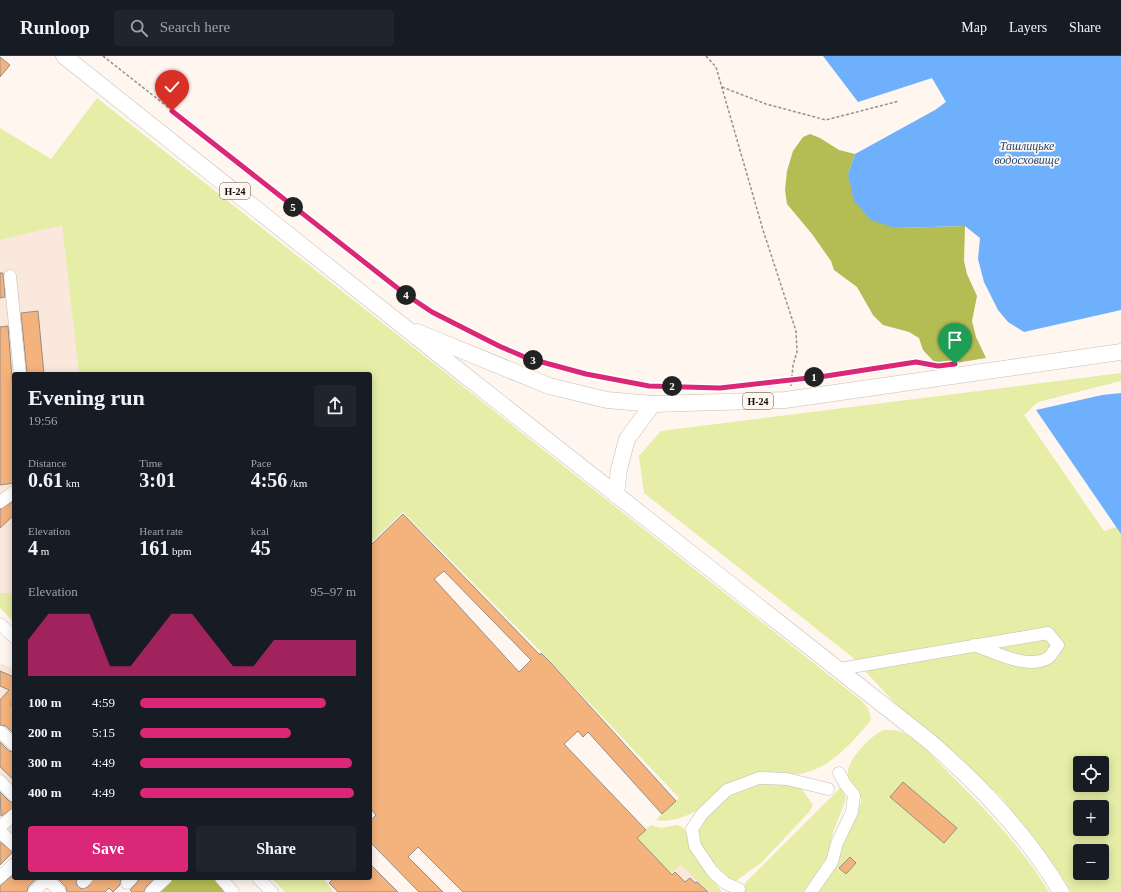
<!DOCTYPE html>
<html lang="en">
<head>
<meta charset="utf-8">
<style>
	body { margin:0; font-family:Georgia,serif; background:#20242c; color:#f1f3f6; height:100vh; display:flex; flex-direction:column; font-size:15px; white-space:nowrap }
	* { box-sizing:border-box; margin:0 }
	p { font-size:13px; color:#9ea1a6 }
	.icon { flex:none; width:22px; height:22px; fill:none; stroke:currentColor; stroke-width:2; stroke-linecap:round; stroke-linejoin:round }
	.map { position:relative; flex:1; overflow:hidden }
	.side { position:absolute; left:12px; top:316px; width:360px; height:508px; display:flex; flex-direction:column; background:#171b24; border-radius:4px; box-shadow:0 2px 10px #0003 }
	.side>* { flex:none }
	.fabs { position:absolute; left:1073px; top:700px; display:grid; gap:8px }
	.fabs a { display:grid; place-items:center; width:36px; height:36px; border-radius:4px; background:#171b24; box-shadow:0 2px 10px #0003; font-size:20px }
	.pin { position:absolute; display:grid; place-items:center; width:34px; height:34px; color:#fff; margin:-41px -17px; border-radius:50% 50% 50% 0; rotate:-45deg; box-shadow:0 0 4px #0007 }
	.pin .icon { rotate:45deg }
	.km { position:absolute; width:20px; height:20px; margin:-10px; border-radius:50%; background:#222; color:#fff; font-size:11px; line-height:20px; text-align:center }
	.round { display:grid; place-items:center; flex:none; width:42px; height:42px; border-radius:4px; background:#20242c }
	.summary { display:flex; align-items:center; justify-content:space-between; height:68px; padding:0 16px }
	h1 { font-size:22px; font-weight:800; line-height:30px }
	.metrics { display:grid; grid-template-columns:repeat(3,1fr); gap:6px; height:68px; padding:4px 16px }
	.metrics div { display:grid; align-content:center }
	.metrics b { font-size:20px; font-weight:800 }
	.metrics small { font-size:11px; font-weight:400 }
	.metrics p { font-size:11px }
	.chart { height:112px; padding:8px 16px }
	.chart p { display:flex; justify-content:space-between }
	.chart svg { width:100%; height:72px; margin-top:4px; fill:#db2777; opacity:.7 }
	.button { display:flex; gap:8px; margin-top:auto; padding:8px 16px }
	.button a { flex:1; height:46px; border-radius:4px; background:#db2777; color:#fff; font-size:16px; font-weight:800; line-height:46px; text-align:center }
	.button a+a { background:#20242c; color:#f1f3f6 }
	ul { padding:0 16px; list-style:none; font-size:13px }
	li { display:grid; grid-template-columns:64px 48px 1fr; align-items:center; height:30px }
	li i { height:10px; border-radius:5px; background:#db2777 }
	header { display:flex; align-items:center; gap:24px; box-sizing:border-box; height:56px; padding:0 20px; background:#171b24; border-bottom:1px solid #363941 }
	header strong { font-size:19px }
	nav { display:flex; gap:22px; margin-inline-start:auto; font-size:14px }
	.search { width:280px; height:36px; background:#20242c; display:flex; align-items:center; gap:10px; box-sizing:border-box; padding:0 14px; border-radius:4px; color:#9ea1a6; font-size:15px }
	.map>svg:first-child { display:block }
	.built { fill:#f9e8db }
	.green { fill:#e5eda6; fill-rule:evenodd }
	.forest { fill:#b4bd54 }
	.water { fill:#6fb0fc }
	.building { fill:#f4b27d; stroke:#978d85; fill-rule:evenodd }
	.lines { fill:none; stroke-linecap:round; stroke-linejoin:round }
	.minor-casing { stroke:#c7bdb5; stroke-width:13 }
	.major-casing { stroke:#c7bdb5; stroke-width:17 }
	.path { stroke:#97918c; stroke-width:1.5; stroke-dasharray:3 2; stroke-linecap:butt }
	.minor { stroke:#fff; stroke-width:12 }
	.major { stroke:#fff; stroke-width:16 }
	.route-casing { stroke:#fff; stroke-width:8 }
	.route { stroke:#db2777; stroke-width:5 }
	.labels { text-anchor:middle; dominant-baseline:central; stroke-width:3.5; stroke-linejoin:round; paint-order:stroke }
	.shield { fill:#fff6f0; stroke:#58534f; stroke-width:1 }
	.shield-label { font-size:10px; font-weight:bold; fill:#100d0a }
	.water-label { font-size:12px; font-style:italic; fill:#1b4777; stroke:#fff6f0 }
</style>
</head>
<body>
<header>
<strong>Runloop</strong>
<div class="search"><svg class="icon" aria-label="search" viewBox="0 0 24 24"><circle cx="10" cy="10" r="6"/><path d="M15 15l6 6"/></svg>Search here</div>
<nav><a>Map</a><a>Layers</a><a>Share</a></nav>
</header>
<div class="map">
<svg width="1121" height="836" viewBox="0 0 1121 836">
	<rect width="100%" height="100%" fill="#fff6f0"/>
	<g class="built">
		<polygon points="62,168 79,318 14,318 14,537 0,537 0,184"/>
		<polygon points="0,607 14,613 14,784 0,770"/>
		<polygon points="681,809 709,836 653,836"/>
	</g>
	<g class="green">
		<path d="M97 42 858 642C866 649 870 653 871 664 858 680 842 698 824 709 810 717 797 719 780 720 775 720 767 719 762 720 732 730 687 771 656 764L679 742 547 602 403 456 370 488V318H79L62 169 0 184V72L51 103Z"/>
		<path d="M1121 317V325L1038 346 1024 359 1104 475 1116 471 1121 478V836H1071L1058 815 1001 741 894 646 851 600 644 437 639 400 661 375ZM1080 707H1102V729H1080ZM1080 751H1102V773H1080ZM1080 795H1102V817H1080Z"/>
		<polygon points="0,537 14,537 14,566 0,552"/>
		<path d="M884 674C890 674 896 674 902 676 919 684 933 701 946 714 984 752 1021 790 1049 836H817L861 746V743C857 735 849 727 848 718 846 705 872 678 884 674Z"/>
		<polygon points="758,726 786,728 801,732 813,749 809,756 762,806 733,827 718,816 698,784 697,773 712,753 739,734"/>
		<polygon points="841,731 846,743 833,776 829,798 804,836 744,836 745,827"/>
		<polygon points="651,769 661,772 676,769 682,771 688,777 702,809 722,836 709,836 681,809 671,818 637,782"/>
		<polygon points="271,822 323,822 334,836 285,836"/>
	</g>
	<g class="forest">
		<polygon points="810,78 820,82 839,94 855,98 848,119 895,172 965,170 964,205 967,218 977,240 972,265 976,281 986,302 938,310 923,294 919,282 909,276 883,269 873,259 857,231 834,214 831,205 812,178 787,148 785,134 787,115 793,95 803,81"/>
		<polygon points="169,822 218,822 227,836 152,836"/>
	</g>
	<g class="water">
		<polygon points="823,0 1121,0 1121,254 1024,276 1008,266 998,254 984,226 978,203 980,182 965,170 895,172 871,164 854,145 848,119 855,98 935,54 946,46 932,22 858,46"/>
		<polygon points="1121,337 1121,478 1036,354 1102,339"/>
	</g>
	<g class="building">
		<polygon points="0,1 10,9 0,21"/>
		<polygon points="0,217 3,217 5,241 0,242"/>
		<polygon points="38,255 44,318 27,318 21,257"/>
		<polygon points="8,270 14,348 14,427 0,429 0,271"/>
		<polygon points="14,445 14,459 0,472 0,453"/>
		<path d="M403 458 540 599 541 597 550 606 676 745 662 758 588 676 583 681 578 675 564 688 646 774 637 782 672 819 675 816 685 826 690 822 695 827 697 826 708 836H463L418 791 408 801 443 836H419L370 786V765L376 759 370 752V490ZM444 515 531 604 519 616 434 523Z"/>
		<polygon points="0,615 14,621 14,644 10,648 14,651 14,678 6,670 0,669 0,644 9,634 0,630"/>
		<polygon points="0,686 9,695 14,696 14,724 0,711"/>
		<polygon points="903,726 957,772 944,787 890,741"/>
		<polygon points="0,736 9,745 14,747 14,752 1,760"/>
		<polygon points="0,786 13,796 0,809"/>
		<polygon points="850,801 856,807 846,818 839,812"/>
		<polygon points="370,808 398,836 338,836 329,827 334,822 370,822"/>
		<polygon points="14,818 14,822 37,822 28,831 27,836 0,836 0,830"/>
		<polygon points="57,822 77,822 76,828 81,833 88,831 94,822 121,822 120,829 113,836 109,832 105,836 67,836 66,831"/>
		<polygon points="139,822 155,822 146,831 144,836 132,836 130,834 137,827"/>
	</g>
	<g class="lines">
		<g class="minor-casing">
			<g id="minor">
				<polyline points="10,220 20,318"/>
				<polyline points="0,446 14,436"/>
				<polyline points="0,568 14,581"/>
				<path d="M840 613 1048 577 1058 589C1055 593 1052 599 1048 602 1027 614 995 596 974 589"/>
				<polyline points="1,676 14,689"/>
				<polyline points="0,725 14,740"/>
				<polyline points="0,771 14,759"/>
				<polyline points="0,775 14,789"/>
				<polyline points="0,821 14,808"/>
				<polyline points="46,822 60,836"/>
				<polyline points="221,822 233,836"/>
				<polyline points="258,822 272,836"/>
				<polyline points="83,826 87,822"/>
				<polyline points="127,827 132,822"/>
				<polyline points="739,833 725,827 712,815 695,790 692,773 702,758 727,734 759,722 787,723 828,733"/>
				<polyline points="34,836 47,823"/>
				<polyline points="151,836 166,822"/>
				<polyline points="811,836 832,806 837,787 852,756 854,739 845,728 839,717"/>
			</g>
		</g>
		<g class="major-casing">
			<g id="major">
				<path d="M64 0 457 313 929 685C980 729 1026 777 1061 836"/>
				<polyline points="417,276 549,330 607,344 653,348 785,344 1121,296"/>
				<polyline points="616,439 619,413 627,383 653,348"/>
			</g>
		</g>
		<g class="path">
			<polyline points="103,0 405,238 432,256 499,290 527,302 586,318 649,329 720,332 826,320 916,306 933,309"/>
			<polyline points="706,0 716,11 763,174 796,275 797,296 793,309 791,330"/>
			<polyline points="722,31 766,48 826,64 899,45"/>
		</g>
		<use href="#minor" class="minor"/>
		<use href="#major" class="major"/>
	</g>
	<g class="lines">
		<g class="route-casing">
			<polyline id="route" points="172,55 405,238 432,256 499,290 527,302 586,318 649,330 720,332 826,320 916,306 938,310 955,308"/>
		</g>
		<use href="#route" class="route"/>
	</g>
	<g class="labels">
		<g class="shield">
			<rect x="220" y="127" width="30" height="16" rx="3"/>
			<rect x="743" y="337" width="30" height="16" rx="3"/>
		</g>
		<g class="shield-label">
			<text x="235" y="135">Н-24</text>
			<text x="758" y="345">Н-24</text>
		</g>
		<g class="water-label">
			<text x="1027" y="90">Ташлицьке<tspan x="1027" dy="14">водосховище</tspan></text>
		</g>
	</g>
</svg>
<div class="fabs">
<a><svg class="icon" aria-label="locate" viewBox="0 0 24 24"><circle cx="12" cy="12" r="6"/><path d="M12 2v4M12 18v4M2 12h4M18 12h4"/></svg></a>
<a>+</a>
<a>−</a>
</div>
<div class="pin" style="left:955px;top:308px;background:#1e9e55"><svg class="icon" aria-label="arrive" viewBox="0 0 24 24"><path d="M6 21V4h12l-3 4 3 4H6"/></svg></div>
<div class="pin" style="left:172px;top:55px;background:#d93025"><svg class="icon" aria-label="check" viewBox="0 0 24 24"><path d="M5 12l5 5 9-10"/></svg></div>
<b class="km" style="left:814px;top:321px">1</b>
<b class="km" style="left:672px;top:330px">2</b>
<b class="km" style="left:533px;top:304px">3</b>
<b class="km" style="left:406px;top:239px">4</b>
<b class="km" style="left:293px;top:151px">5</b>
<section class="side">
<div class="summary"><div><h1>Evening run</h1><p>19:56</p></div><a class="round"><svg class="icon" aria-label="share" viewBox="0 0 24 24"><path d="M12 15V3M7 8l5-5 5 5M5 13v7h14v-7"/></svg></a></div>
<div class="metrics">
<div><p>Distance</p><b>0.61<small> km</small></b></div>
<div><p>Time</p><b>3:01</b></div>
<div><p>Pace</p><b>4:56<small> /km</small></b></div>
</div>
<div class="metrics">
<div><p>Elevation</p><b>4<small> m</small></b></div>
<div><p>Heart rate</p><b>161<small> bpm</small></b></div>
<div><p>kcal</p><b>45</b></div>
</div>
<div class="chart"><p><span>Elevation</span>95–97 m</p>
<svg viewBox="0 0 160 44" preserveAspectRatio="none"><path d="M0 44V22L10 6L20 6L30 6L40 38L50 38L60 22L70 6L80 6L90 22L100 38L110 38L120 22L130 22L140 22L150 22L160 22V44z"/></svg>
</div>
<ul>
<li><b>100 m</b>4:59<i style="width:86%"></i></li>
<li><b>200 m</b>5:15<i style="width:70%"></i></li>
<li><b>300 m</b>4:49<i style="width:98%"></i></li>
<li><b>400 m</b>4:49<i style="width:99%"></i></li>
</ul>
<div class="button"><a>Save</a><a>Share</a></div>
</section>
</div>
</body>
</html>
